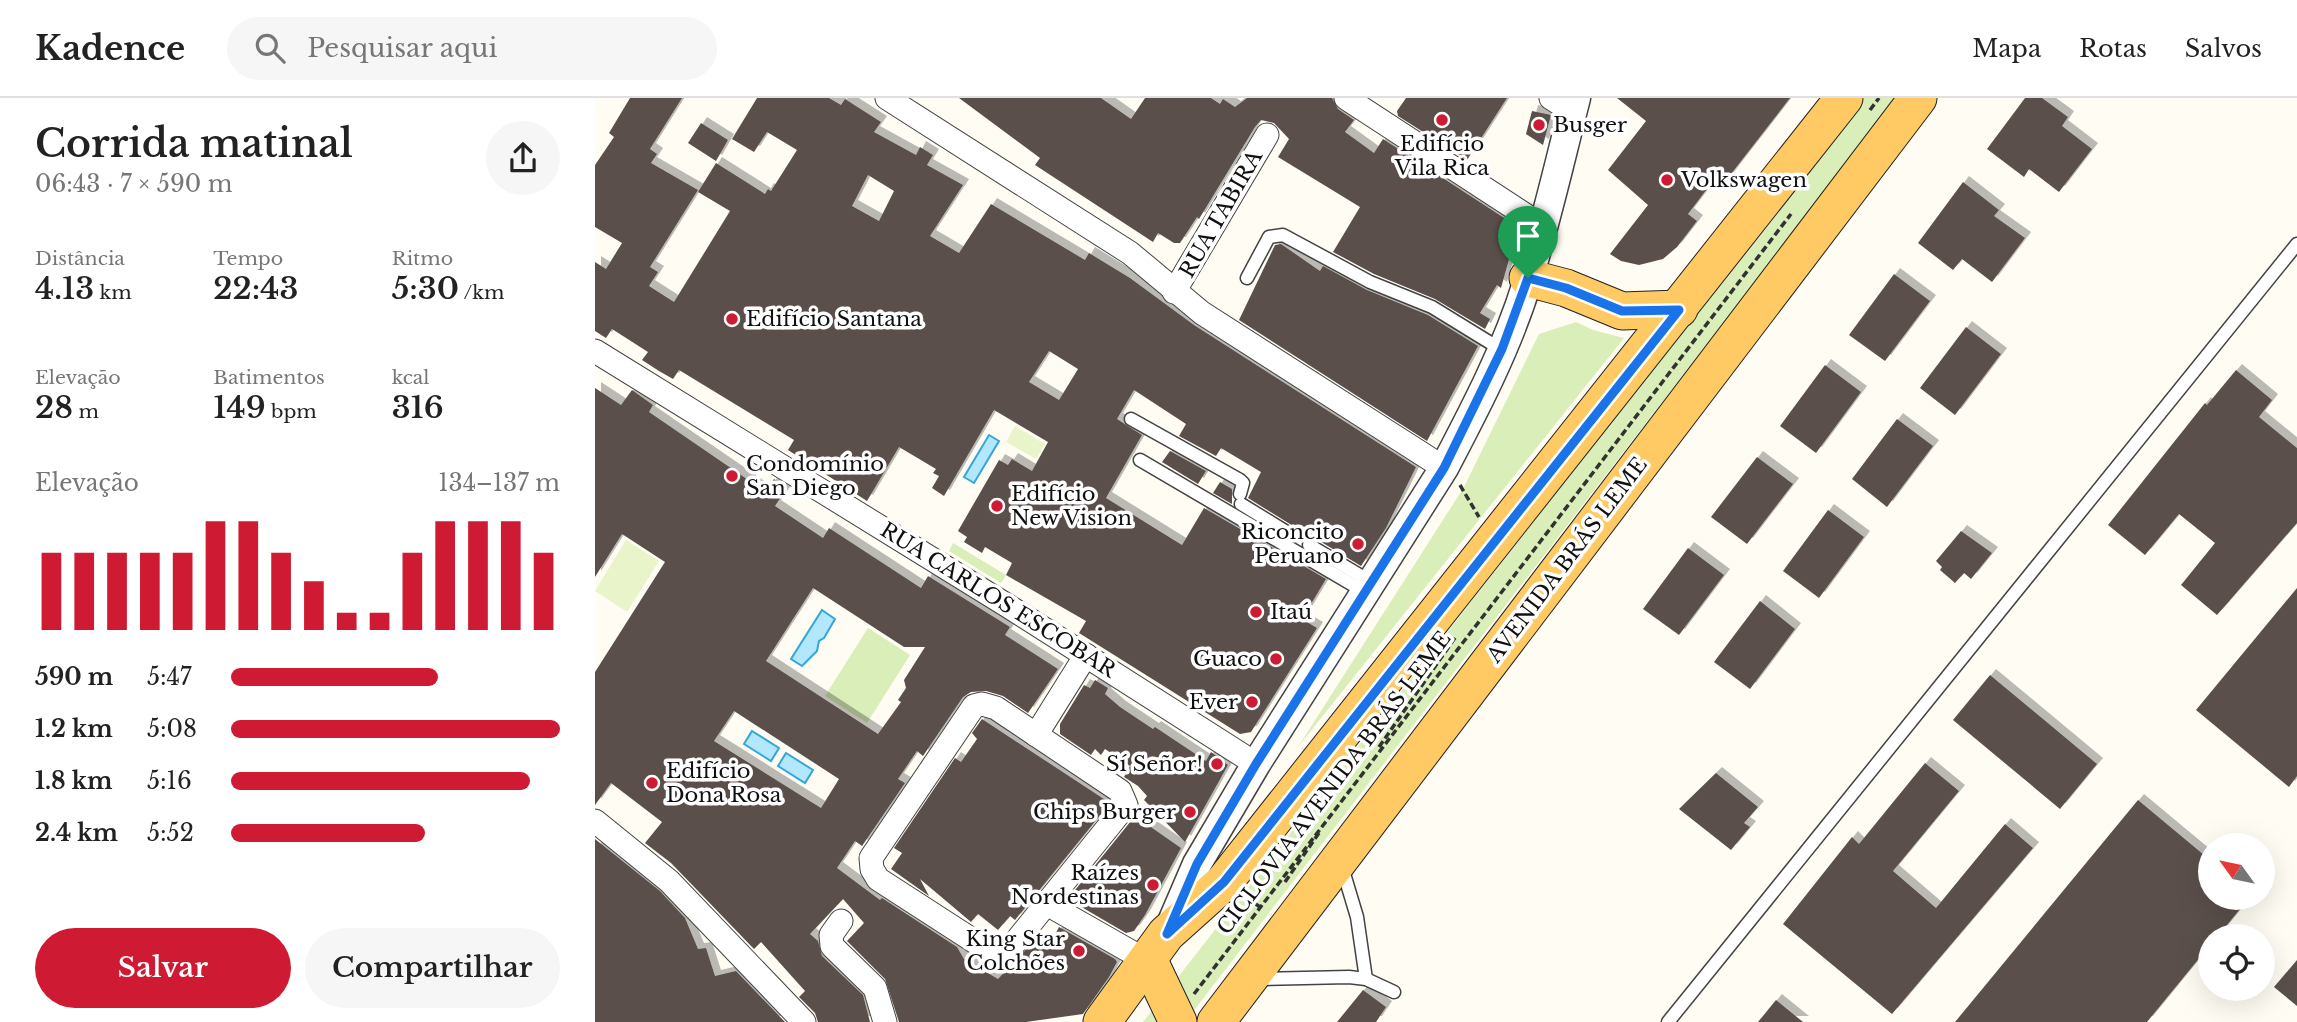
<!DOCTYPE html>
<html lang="pt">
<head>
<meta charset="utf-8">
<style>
	body { margin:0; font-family:"Libre Baskerville",serif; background:#f6f6f6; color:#222; height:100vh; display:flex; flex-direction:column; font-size:26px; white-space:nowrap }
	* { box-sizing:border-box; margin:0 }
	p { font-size:23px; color:#767676 }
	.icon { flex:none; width:38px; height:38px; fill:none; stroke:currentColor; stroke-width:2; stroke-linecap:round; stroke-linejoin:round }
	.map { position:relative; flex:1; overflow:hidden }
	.side { display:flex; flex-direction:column; background:#fff; width:595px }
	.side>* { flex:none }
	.needle { width:46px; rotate:303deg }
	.controls { position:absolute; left:1603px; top:735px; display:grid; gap:14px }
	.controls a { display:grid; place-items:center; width:77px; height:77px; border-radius:50%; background:#fff; box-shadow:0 7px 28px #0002; font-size:35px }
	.pin { position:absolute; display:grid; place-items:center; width:60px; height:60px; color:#fff; margin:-72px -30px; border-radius:50% 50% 50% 0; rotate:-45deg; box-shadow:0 0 7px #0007 }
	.pin .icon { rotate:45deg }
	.round { display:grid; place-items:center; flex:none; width:74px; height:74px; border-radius:37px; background:#f6f6f6 }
	.summary { display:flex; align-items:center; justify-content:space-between; height:119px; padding:0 35px }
	h1 { font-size:38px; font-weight:600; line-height:52px }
	.stats { display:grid; grid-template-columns:repeat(3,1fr); gap:10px; height:119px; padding:7px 35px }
	.stats div { display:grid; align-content:center }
	.stats b { font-size:30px; font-weight:600 }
	.stats small { font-size:19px; font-weight:400 }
	.stats p { font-size:19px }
	.chart { height:196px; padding:14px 35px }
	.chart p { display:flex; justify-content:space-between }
	.chart svg { width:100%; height:126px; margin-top:7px; stroke:#cf1a34; stroke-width:6 }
	.cta { display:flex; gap:14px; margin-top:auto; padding:14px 35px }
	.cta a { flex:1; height:80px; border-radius:42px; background:#cf1a34; color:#fff; font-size:28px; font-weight:600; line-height:80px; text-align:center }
	.cta a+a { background:#f6f6f6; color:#222 }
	ul { padding:0 35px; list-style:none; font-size:23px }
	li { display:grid; grid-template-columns:112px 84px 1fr; align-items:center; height:52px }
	li i { height:18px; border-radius:9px; background:#cf1a34 }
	header { display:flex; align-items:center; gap:42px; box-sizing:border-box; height:98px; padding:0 35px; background:#fff; border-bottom:2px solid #e0e0e0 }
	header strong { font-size:33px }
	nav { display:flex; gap:38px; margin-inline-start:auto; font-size:24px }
	.search { width:490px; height:63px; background:#f6f6f6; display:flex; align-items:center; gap:18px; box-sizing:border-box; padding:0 24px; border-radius:38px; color:#767676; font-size:26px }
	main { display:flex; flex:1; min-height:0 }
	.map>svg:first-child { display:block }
	.green { fill:#d9eeb8 }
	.pitch { fill:#eaf4cb }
	.water { fill:#b3e7fc; stroke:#33a7da; stroke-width:2 }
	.building { fill:#5a504b; fill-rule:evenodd; filter:url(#shadow) }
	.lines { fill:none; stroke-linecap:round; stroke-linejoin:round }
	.service-casing { stroke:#434343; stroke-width:15 }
	.minor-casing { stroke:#434343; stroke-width:25 }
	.tertiary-casing { stroke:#434343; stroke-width:31 }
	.primary-casing { stroke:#212121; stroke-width:39 }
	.path { stroke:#323232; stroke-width:3.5; stroke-dasharray:7 3.5; stroke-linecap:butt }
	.service { stroke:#fff; stroke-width:12 }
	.minor { stroke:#fff; stroke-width:23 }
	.tertiary { stroke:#fff; stroke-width:28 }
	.primary { stroke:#ffca64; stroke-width:37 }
	.route-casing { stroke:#fff; stroke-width:14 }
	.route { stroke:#1a73e8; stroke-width:9 }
	.poi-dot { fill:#cf1a34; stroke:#fff; stroke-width:2.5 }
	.labels { text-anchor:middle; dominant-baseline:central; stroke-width:7; stroke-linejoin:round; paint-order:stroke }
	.poi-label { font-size:21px; fill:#101010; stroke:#fff; text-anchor:start }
	.street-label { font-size:21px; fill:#101010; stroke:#fff }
</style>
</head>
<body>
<header>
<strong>Kadence</strong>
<div class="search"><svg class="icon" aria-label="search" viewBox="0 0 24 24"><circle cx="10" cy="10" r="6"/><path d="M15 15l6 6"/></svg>Pesquisar aqui</div>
<nav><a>Mapa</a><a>Rotas</a><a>Salvos</a></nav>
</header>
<main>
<section class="side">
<div class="summary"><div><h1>Corrida matinal</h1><p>06:43 · 7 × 590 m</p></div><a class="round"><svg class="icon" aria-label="share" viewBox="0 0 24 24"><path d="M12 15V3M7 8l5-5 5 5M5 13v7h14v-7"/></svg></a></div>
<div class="stats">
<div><p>Distância</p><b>4.13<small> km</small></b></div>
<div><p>Tempo</p><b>22:43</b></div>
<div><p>Ritmo</p><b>5:30<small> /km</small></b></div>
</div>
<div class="stats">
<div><p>Elevação</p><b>28<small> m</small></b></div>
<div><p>Batimentos</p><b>149<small> bpm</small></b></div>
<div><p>kcal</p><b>316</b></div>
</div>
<div class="chart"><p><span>Elevação</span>134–137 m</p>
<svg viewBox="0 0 160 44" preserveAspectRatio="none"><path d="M5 44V17M15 44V17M25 44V17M35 44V17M45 44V17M55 44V6M65 44V6M75 44V17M85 44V27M95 44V38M105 44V38M115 44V17M125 44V6M135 44V6M145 44V6M155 44V17"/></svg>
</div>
<ul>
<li><b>590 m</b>5:47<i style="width:63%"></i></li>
<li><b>1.2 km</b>5:08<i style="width:100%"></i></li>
<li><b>1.8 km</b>5:16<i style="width:91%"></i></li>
<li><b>2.4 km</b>5:52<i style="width:59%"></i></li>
</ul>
<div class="cta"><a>Salvar</a><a>Compartilhar</a></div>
</section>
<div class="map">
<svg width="1702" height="924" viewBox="0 0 1702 924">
	<defs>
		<filter id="shadow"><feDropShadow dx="6" dy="-6" stdDeviation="0" flood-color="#0004"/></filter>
	</defs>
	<rect width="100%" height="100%" fill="#fffcf4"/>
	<g class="green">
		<polygon points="1269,0 1301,0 590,924 548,924"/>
		<polygon points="981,224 998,232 1029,240 703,649 869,389 944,236"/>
		<polygon points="358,445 411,477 406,485 354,453"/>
		<polygon points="273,530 315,557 272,625 230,598"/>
	</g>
	<g class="pitch">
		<polygon points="420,328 450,346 441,361 411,344"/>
		<polygon points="31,442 64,463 32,514 0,493"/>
	</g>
	<g class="water">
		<polygon points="394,337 404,343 379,385 369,379"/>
		<polygon points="227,512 240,521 229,540 224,543 222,553 207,568 196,561"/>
		<polygon points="157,633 184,650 176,663 149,646"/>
		<polygon points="191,655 218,672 210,685 183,668"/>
	</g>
	<g class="building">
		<path d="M35 0H87L55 51 62 56 56 65 103 92 55 169 63 174 54 188 79 204 135 113 103 94 121 65 170 96 173 91 176 93 202 52 172 34 159 54 137 41 162 0H234L246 7 250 1 286 24 279 34 321 57 325 49 338 57 332 67 368 87 335 138 364 155 396 106 490 162 494 155 535 180 599 227 821 369 791 430 766 468 718 439H710L703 445 707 438 703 431 653 400 666 374 626 350 621 358 584 338 591 326 539 292 522 321 547 337 511 400 587 447 609 410 731 481 707 521 722 530 656 634 645 636 484 535 491 523 411 477 417 465 390 449 387 455 369 444 372 439 363 433 404 362 413 367 417 361 437 373 453 344 399 312 349 398 337 390 344 378 338 375 341 371 304 349 272 403 193 352 199 342 84 272 78 281 64 273 47 262 53 254 17 231 11 240 0 233V164L11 171 27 145 0 129V67L19 39 14 35ZM273 77 299 93 284 123 257 108ZM454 253 483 271 464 302 434 284Z"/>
		<polygon points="364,0 506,0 536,21 550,0 616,0 625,6 628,1 640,9 652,0 737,0 743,11 759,22 750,34 779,55 788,41 923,129 906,190 902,187 885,215 895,221 890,231 840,201 779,176 738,154 765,109 683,59 694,41 679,25 666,22 660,29 604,121 602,119 585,145 579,145 563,135 558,144 440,67 445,60"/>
		<polygon points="811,0 912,0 872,62 803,18 802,13"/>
		<polygon points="1022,0 1195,0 1129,85 1121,79 1093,116 1102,123 1082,149 1068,161 1044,167 1026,163 1015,156 1053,107 1013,72 1051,23"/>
		<polygon points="1430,0 1447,0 1473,19 1467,28 1497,51 1464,94 1434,71 1429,79 1392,51"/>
		<polygon points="937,13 956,17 948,47 931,36"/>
		<polygon points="106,25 133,42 121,63 93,45"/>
		<polygon points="1368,84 1404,112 1399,118 1430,140 1397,184 1367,161 1358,172 1323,145"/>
		<polygon points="686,146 725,173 728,168 772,192 833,217 883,248 832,343 644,222 680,147"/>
		<polygon points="1299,176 1335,203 1290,263 1254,237"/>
		<polygon points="1371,229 1406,256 1360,317 1325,290"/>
		<polygon points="1230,267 1266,294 1221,355 1185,328"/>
		<polygon points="1641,272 1677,302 1664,319 1702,350 1702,425 1622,517 1586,487 1620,445 1584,416 1550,457 1513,427 1610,305 1612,307"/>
		<path d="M0 290 26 307 37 292 58 307 54 314 171 394 179 381 192 390 180 408 228 440 234 430 326 490 333 478 415 529 410 537 463 571 433 615 408 598 391 593 376 594 368 599 328 658 322 653 303 681 310 685 267 748 260 743 242 770 285 802 287 800 362 849 369 861 403 881 440 842 452 852 464 829 520 861 522 864 514 879 488 916 431 924H304L290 881 252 843 269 825 248 801 215 836 223 843 227 858 268 897 275 924H223L220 915 204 899 210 893 166 844 159 851 76 765 50 745 67 724 16 685 0 707V574L70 464 27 436 0 479ZM218 490 309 549H330L309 582 311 590 303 602 306 604 283 636 171 563ZM139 613 244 681 226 710 119 643Z"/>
		<polygon points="1302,321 1338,348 1292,409 1257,381"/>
		<polygon points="575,353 611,373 603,386 567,364"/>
		<polygon points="1162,359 1198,386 1152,446 1116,419"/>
		<polygon points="625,384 637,391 637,406 618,395"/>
		<polygon points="1233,412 1269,439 1224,500 1188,473"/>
		<polygon points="1366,433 1397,455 1376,481 1369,475 1360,485 1345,472 1347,469 1341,463"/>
		<polygon points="1093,450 1129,477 1084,537 1048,511"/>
		<polygon points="1702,490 1702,678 1694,689 1601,612"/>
		<polygon points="1165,503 1200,531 1155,591 1119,564"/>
		<polygon points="1395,577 1502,666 1465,711 1358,622"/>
		<polygon points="500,582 513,590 510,596 525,609 558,631 560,629 611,663 616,654 633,667 590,744 549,702 552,698 543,688 529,679 535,668 510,651 506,657 500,651 496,657 465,636 465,626 489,587 495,590"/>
		<polygon points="387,621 515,705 420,822 415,818 403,832 383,816 376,824 325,781 334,798 296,771 307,755 299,750 360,660 366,664 382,641 377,635"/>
		<polygon points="1330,665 1364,693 1298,773 1341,810 1410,726 1438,750 1297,916 1188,826 1257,739 1264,746"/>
		<polygon points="1121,675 1163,709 1149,725 1155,729 1136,752 1084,711"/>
		<polygon points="1543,702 1615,762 1615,800 1654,800 1623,838 1615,838 1615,847 1552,924 1360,924"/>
		<polygon points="540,718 586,750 550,817 539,833 531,835 483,807 485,803 476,797"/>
		<polygon points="0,741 65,793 90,820 103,851 111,850 120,878 141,873 190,924 0,924"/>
		<polygon points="1702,862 1702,908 1679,889"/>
		<polygon points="768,892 791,909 781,924 742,924"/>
		<polygon points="1181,902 1208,924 1163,924"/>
	</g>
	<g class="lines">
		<g class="service-casing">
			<g id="service">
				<polyline points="652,180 674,139 688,137 775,184 837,209 907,252"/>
				<polyline points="536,321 645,382 648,385 645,396"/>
				<polyline points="545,362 770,494"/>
				<polyline points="646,406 698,438"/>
				<polyline points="714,447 776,484"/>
				<polyline points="747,769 762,819 771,881"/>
				<polyline points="660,881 754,879 771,881 799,894"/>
				<polyline points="1073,924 1702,146"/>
			</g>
		</g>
		<g class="minor-casing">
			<g id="minor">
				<polyline points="292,0 535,155 607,215 849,370"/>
				<polyline points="751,0 947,128"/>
				<polyline points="956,0 978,14"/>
				<polyline points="579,194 672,37"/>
				<polyline points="0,253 413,508 661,666"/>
				<polygon points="387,606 401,610 525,693 531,707 418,847 410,854 399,856 283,781 277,771 276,760 379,608"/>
				<polyline points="441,637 491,557"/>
				<polyline points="0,723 74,783 209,924"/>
				<polyline points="452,806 552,863"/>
				<polyline points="246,823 236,837 237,848 280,890 290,924"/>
			</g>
		</g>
		<g class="tertiary-casing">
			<path id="tertiary" d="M574 831 602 766 661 666 849 370C880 311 912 250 932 185 951 125 965 62 981 0"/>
		</g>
		<g class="primary-casing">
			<g id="primary">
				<polyline points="933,180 971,190 1027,213 1084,211"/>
				<polyline points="553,861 583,924"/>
				<polyline points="507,924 571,836 629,784 1249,0"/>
				<polyline points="621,924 1323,0"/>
			</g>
		</g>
		<g class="path">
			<polyline points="1275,12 1284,0"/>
			<polyline points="865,387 884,419"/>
			<polyline points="784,649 862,537"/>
			<polyline points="690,784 724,735"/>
			<polyline points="651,799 665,809"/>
			<polyline points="599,896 1196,116"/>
		</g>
		<use href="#service" class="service"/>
		<use href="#minor" class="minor"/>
		<use href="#tertiary" class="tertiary"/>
		<use href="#primary" class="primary"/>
	</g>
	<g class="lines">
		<g class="route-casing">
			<polygon id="route" points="933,180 971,190 1027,213 1084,212 629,784 572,836 602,766 661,666 849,370 907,251"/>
		</g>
		<use href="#route" class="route"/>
	</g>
	<g class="poi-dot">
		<circle cx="847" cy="22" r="7"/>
		<circle cx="944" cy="27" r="7"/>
		<circle cx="1072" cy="82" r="7"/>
		<circle cx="137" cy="221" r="7"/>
		<circle cx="137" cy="378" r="7"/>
		<circle cx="402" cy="408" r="7"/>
		<circle cx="763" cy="446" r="7"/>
		<circle cx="661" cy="514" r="7"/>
		<circle cx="681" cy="561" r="7"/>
		<circle cx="657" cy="604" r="7"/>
		<circle cx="622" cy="666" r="7"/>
		<circle cx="57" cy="685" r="7"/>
		<circle cx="595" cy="714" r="7"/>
		<circle cx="558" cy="787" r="7"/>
		<circle cx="484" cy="853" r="7"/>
	</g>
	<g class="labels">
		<g class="poi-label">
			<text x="958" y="27">Busger</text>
			<text x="847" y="46" text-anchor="middle">Edifício<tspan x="847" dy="24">Vila Rica</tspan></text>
			<text x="1086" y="82">Volkswagen</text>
			<text x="151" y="221">Edifício Santana</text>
			<text x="151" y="366">Condomínio<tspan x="151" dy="24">San Diego</tspan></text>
			<text x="416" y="396">Edifício<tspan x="416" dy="24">New Vision</tspan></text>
			<text x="749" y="434" text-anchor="end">Riconcito<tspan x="749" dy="24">Peruano</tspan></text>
			<text x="675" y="514">Itaú</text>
			<text x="667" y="561" text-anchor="end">Guaco</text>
			<text x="643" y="604" text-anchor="end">Ever</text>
			<text x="608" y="666" text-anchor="end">Sí Señor!</text>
			<text x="71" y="673">Edifício<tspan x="71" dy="24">Dona Rosa</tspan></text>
			<text x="581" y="714" text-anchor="end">Chips Burger</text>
			<text x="544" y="775" text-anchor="end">Raízes<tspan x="544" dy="24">Nordestinas</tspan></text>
			<text x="470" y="841" text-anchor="end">King Star<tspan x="470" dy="24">Colchões</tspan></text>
		</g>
		<g class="street-label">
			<text transform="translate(626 116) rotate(-60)">RUA TABIRA</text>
			<text transform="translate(972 462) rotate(-53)">AVENIDA BRÁS LEME</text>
			<text transform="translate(403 502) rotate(32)">RUA CARLOS ESCOBAR</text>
			<text transform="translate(739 685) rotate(-53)">CICLOVIA AVENIDA BRÁS LEME</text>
		</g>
	</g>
</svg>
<div class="controls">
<a><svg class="needle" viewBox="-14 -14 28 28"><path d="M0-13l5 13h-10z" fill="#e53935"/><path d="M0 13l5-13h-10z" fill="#767676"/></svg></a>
<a><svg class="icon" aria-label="locate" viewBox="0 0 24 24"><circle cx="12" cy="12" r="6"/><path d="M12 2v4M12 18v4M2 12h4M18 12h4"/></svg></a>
</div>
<div class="pin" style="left:933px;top:180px;background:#1e9e55"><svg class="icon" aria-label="arrive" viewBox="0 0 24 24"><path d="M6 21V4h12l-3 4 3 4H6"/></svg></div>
</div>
</main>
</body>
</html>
